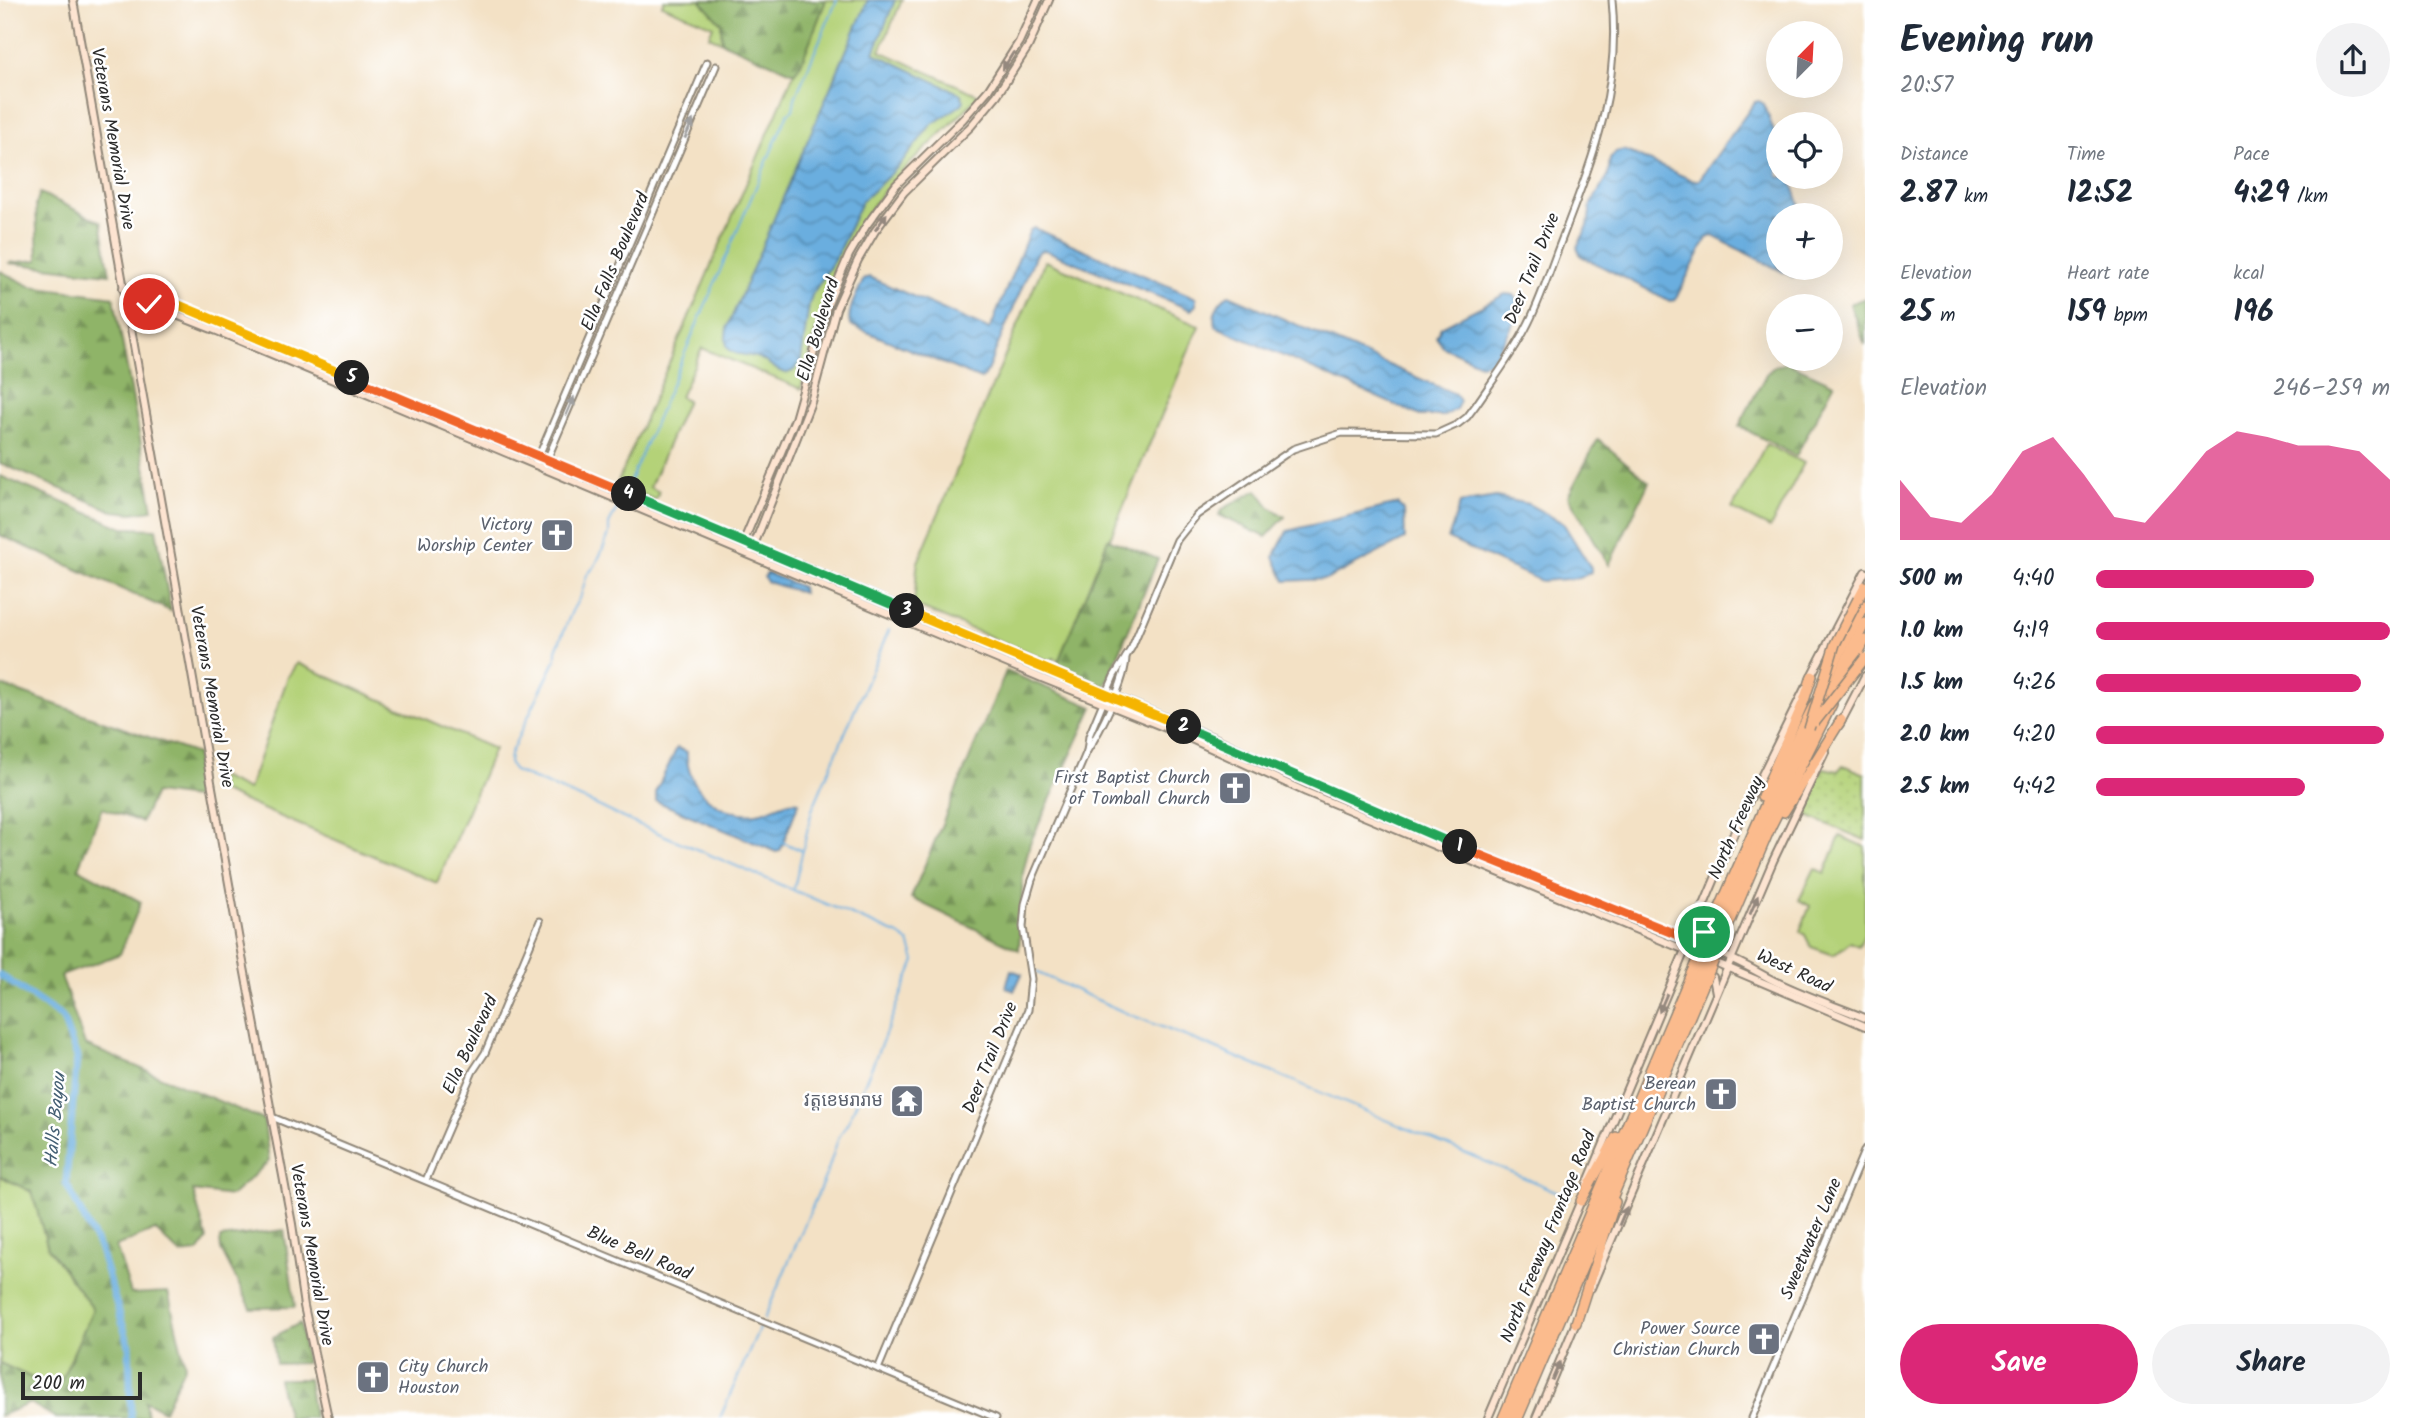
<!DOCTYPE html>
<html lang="en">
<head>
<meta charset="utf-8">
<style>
	body { margin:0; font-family:Kalam,"Noto Sans Khmer",sans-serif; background:#f2f2f3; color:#1f2937; height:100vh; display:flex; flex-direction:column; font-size:26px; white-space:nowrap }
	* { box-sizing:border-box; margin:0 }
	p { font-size:23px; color:#747a83 }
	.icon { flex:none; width:38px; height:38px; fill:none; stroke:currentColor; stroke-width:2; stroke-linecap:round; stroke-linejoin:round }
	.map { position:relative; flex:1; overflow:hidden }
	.sheet { display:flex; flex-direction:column; background:#fff; width:560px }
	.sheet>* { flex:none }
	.needle { width:46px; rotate:24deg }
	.fabs { position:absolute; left:1766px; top:21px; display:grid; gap:14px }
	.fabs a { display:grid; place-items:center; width:77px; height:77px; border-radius:50%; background:#fff; box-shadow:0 7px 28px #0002; font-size:35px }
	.scale { position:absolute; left:21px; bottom:18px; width:121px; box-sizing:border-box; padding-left:7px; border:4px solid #2b2b2b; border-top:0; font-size:19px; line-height:24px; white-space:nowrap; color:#2b2b2b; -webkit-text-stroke:5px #fff; paint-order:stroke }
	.pin { position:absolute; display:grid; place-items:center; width:60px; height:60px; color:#fff; margin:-30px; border:4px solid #fff; border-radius:50%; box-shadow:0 2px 7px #0007 }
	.km { position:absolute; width:35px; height:35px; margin:-18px; border-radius:50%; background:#222; color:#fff; font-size:19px; line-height:35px; text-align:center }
	.round { display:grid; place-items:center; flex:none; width:74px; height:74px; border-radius:37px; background:#f2f2f3 }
	.head { display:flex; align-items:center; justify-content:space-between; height:119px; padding:0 35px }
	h1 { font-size:38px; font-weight:600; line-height:52px }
	.metrics { display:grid; grid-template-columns:repeat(3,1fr); gap:10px; height:119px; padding:7px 35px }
	.metrics div { display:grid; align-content:center }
	.metrics b { font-size:30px; font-weight:600 }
	.metrics small { font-size:19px; font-weight:400 }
	.metrics p { font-size:19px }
	.chart { height:196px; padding:14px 35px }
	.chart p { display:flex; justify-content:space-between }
	.chart svg { width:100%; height:126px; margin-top:7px; fill:#db2777; opacity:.7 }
	.cta { display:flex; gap:14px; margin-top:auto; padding:14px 35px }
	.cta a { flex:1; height:80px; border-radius:42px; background:#db2777; color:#fff; font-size:28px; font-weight:600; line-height:80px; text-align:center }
	.cta a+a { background:#f2f2f3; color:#1f2937 }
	ul { padding:0 35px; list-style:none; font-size:23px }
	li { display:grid; grid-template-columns:112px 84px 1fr; align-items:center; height:52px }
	li i { height:18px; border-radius:9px; background:#db2777 }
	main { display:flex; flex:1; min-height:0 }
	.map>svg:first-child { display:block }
	.grass { fill:#b4d278; stroke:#707e52; stroke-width:2 }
	.forest { fill:url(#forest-firs); stroke:#5d704a; stroke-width:2 }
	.park { fill:url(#park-dots); stroke:#707e52; stroke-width:2 }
	.water { fill:url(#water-waves); stroke:#4a6c85; stroke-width:2 }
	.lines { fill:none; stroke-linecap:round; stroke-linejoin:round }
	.stream { stroke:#6aaedf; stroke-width:2 }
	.river { stroke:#6aaedf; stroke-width:7 }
	.tertiary-casing { stroke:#8f8678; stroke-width:9 }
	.secondary-casing { stroke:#8f8678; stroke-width:10 }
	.motorway-casing { stroke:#8f8678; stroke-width:12 }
	.tertiary { stroke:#fff; stroke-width:5 }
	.secondary { stroke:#fde4d1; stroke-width:6 }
	.motorway { stroke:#fbbb8d; stroke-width:9 }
	.motorway-bridge-casing { stroke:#8f8678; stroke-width:12; stroke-linecap:butt }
	.motorway-bridge { stroke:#fbbb8d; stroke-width:9 }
	.oneway { fill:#94887e }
	.oneway2 { fill:#a0a0a0 }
	.split-1-casing { stroke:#fff; stroke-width:14 }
	.split-2-casing { stroke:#fff; stroke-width:14 }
	.split-3-casing { stroke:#fff; stroke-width:14 }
	.split-4-casing { stroke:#fff; stroke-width:14 }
	.split-5-casing { stroke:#fff; stroke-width:14 }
	.split-6-casing { stroke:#fff; stroke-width:14 }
	.split-1 { stroke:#f0652b; stroke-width:9 }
	.split-2 { stroke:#22a559; stroke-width:9 }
	.split-3 { stroke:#f5b400; stroke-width:9 }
	.split-4 { stroke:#22a559; stroke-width:9 }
	.split-5 { stroke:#f0652b; stroke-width:9 }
	.split-6 { stroke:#f5b400; stroke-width:9 }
	.labels { text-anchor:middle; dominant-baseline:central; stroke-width:5; stroke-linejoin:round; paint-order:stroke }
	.street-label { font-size:18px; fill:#2b2b2b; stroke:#fff }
	.worship-label { font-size:18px; fill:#5b616d; stroke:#fff; text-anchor:end }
	.water-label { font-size:19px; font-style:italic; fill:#445f73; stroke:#fff }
</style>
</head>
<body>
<main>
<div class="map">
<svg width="1865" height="1418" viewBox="0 0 1865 1418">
	<defs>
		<pattern id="forest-firs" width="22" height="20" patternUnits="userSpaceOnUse" patternTransform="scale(1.75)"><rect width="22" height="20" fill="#8fb468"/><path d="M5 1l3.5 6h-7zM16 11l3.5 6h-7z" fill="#759356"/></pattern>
		<pattern id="park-dots" width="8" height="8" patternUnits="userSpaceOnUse" patternTransform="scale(1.75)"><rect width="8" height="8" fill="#b4d278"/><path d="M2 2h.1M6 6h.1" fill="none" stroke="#9bb468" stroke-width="1.8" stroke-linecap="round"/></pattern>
		<pattern id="water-waves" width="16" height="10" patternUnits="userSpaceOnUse" patternTransform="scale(1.75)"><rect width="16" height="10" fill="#6aaedf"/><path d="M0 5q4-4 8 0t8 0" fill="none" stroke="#578eb5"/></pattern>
	</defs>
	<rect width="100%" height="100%" fill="#fff"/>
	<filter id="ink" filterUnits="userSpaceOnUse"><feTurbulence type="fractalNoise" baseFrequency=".0143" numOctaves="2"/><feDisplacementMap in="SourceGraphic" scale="14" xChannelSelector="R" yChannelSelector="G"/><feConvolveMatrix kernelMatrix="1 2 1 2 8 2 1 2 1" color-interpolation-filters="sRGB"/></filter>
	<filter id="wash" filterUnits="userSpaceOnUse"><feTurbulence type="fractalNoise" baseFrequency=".00686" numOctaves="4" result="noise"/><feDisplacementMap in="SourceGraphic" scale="28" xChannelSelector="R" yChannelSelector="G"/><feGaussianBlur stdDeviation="1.57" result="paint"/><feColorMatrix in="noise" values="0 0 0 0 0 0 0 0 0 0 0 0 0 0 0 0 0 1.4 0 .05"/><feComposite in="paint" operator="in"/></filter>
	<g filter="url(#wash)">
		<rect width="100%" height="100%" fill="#f3e1c5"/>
		<g class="grass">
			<polygon points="664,0 700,0 721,23 722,42 709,36 713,26 662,5"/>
			<path d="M826 0H902L880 51 979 95C952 126 920 152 892 182 839 240 819 315 801 389L702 348 680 397 687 400 650 487 659 492 655 500 617 484 794 73 801 64Z"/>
			<path d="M1045 261 1199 326 1059 660 1053 658 1051 662 913 605C917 590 915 576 918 562Z"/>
			<polygon points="1766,444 1804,463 1770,528 1732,509"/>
			<polygon points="297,663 494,749 437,883 220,791 220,777 248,790 288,677"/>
			<polygon points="1840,836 1865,847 1865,932 1859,946 1850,942 1834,955 1811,947 1805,935 1800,931 1810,906 1799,900 1815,868 1825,873"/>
			<polygon points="0,1176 32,1192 48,1248 93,1309 57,1390 0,1363"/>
		</g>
		<g class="forest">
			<polygon points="700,0 826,0 801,64 794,73 722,42 721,23"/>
			<polygon points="40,193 101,222 110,274 8,263 38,260 36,204"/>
			<polygon points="0,271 30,286 114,297 153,510 132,513 113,511 0,463"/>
			<polygon points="1865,298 1865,345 1850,304"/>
			<polygon points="1788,363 1834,384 1796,456 1739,426 1766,374 1775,366"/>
			<polygon points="1598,439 1649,482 1609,565 1568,496"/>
			<polygon points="0,476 123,528 156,529 171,611 0,535"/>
			<polygon points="1257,490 1270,507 1285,517 1266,537 1219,515 1221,510"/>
			<polygon points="1108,539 1158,559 1105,687 1056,667"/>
			<polygon points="1006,671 1093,707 1030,843 1023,873 1019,950 911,898"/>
			<polygon points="0,685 197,754 196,798 155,793 141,822 102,808 78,868 141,902 120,954 61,976 85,1045 264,1120 269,1161 231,1196 193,1191 207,1239 198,1252 180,1254 155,1230 116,1246 131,1294 168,1292 185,1365 164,1411 145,1401 147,1418 56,1418 30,1403 0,1416 0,1363 57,1390 93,1309 48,1248 32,1192 0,1176"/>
			<polygon points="284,1230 295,1307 251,1308 221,1250 220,1238"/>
			<polygon points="300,1323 306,1363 276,1364 273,1337"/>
			<polygon points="278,1379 308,1379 314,1418 288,1418"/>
		</g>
		<polygon class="park" points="1843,765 1865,774 1865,840 1800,813 1823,768 1838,771"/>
		<g class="water">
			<path d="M868 0H895L874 53 961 94 964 101 961 105 931 125 899 166 861 202 836 257 812 295 809 305 801 360C786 389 773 361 756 357 735 352 722 357 727 328Z"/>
			<polygon points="1759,101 1764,104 1778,143 1778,177 1790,177 1803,215 1778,215 1778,268 1801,268 1793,277 1713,236 1707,238 1675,300 1670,301 1581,256 1577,247 1588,226 1591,204 1608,176 1610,159 1616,152 1624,150 1694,181 1699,180 1755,102"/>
			<path d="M1034 228 1196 298V305L1191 310 1045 250 1040 251 1035 256 985 376 981 379 850 325C846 311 858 292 864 279L869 277 988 329 991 327 1030 230Z"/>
			<polygon points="1505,294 1513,295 1521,303 1520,313 1491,362 1480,364 1443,347 1436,337 1441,327"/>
			<path d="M1229 295 1455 394 1460 401 1456 409 1444 416H1420L1215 326C1212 314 1218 301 1229 295Z"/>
			<polygon points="1496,497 1528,504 1563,523 1591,568 1591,572 1580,578 1541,581 1448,539 1460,503"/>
			<polygon points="1397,504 1404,510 1405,539 1328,579 1285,581 1274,557 1287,531"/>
			<polygon points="767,573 802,587 803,593 767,582 764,577"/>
			<path d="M677 748 687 752C685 789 721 818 757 813 772 811 785 799 799 802L780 851 776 852 656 801V791Z"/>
			<polygon points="1011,970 1022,974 1014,991 1006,987"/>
		</g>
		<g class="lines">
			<g class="stream">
				<polyline points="627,488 776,140 788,113 793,110 795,98 837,0"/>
				<polyline points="619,505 609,524 609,534 602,551 595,566 587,575 581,595 572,611 556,650 556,659 510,754 509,763 514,771 592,803 623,818 899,935 909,942 915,961 873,1064 849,1120 838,1139 828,1170 764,1319"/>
				<polyline points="782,842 801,850"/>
				<polyline points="794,888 812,810 889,630"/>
				<polyline points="1036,972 1126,1013 1205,1044 1570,1197"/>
				<polyline points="720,1418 761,1324"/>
			</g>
			<polyline class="river" points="0,975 62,1017 77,1057 66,1183 100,1250 129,1345 131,1418"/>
		</g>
	</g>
	<g filter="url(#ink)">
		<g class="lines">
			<g class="tertiary-casing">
				<g id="tertiary">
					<polyline points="535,465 707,62"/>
					<polyline points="543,469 716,66"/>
					<path d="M1087 751 1089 736 1114 676 1132 647 1177 540 1197 515 1293 449 1342 433 1436 434 1458 424 1467 417 1476 405C1493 380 1512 355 1526 328 1540 302 1549 272 1560 244 1592 160 1621 91 1612 0"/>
					<polyline points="272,1117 996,1418"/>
					<polyline points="426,1180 473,1071 485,1053 540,921"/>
					<path d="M878 1369 1028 1010 1031 979 1023 927 1025 904 1032 880 1087 751C1100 732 1126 680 1126 657"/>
					<polyline points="1752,1418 1865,1149"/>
				</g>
			</g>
			<g class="secondary-casing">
				<g id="secondary">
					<polyline points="73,0 240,946 292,1224 304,1306 328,1418"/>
					<polyline points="123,288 160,298 1215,738 1310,783 1704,947"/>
					<polyline points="126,300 141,301 217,331 1044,679 1176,732 1306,792 1702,957"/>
					<polyline points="743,543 795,419 827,306 849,255 866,226 896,185 963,119 989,89 1019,42 1038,0"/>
					<polyline points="752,550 811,402 836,309 858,260 875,231 904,192 971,126 997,95 1028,47 1049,0"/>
					<polyline points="1810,678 1865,572"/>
					<polyline points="1840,724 1865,676"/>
					<polyline points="1702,913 1704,932 1711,937"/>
					<path d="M1714 951C1731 958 1747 966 1763 975 1795 993 1831 1004 1865 1018"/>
					<polyline points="1712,961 1865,1026"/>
					<polyline points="1707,972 1713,977 1716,993"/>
					<polyline points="1587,1184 1740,819 1805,688"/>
					<polyline points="1591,1288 1773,861 1825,752"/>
					<polyline points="1488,1418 1582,1198"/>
					<polyline points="1536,1418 1577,1320"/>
				</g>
			</g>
			<g class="motorway-casing">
				<g id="motorway">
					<polyline points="1858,599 1865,586"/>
					<polyline points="1827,678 1865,605"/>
					<polyline points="1845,679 1865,640"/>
					<polyline points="1762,797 1804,701 1812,676"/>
					<polyline points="1784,812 1841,720"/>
					<polyline points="1711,928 1778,776 1815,703"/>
					<polyline points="1718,931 1789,771 1865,623"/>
					<polyline points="1725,934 1771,826 1832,704"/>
					<polyline points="1581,1201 1616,1137"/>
					<polyline points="1576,1323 1615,1202"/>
					<polyline points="1503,1418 1691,974"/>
					<polyline points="1511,1418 1698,978"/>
					<polyline points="1518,1418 1705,981"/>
				</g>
			</g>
			<use href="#tertiary" class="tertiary"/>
			<use href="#secondary" class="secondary"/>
			<use href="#motorway" class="motorway"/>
			<g class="motorway-bridge-casing">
				<g id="motorway-bridge">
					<polyline points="1815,722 1865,658"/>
					<polyline points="1809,729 1835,644 1858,599"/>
					<polyline points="1691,974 1711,928"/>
					<polyline points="1698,978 1718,931"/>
					<polyline points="1705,981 1725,934"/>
				</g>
			</g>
			<use href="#motorway-bridge" class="motorway-bridge"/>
		</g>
		<defs><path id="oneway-solid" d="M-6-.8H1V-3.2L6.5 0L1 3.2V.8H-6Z" transform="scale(1.75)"/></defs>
		<g class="oneway">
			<use href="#oneway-solid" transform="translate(1008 61) rotate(122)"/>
			<use href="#oneway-solid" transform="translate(881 222) rotate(-55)"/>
			<use href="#oneway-solid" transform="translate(1754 905) rotate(-67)"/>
			<use href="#oneway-solid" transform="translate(1663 1003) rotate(113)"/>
			<use href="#oneway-solid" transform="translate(1623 1216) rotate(-67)"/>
			<use href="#oneway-solid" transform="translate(1556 1371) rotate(-67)"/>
		</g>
		<g class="oneway2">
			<use href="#oneway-solid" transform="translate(689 129) rotate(-66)"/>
			<use href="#oneway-solid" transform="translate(570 406) rotate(-67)"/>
		</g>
	</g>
	<g class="lines" filter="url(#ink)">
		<g class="split-1-casing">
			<polyline id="split-1" points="1460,847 1690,940 1702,911 1704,932"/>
		</g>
		<g class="split-2-casing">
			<polyline id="split-2" points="1184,727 1460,847"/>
		</g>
		<g class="split-3-casing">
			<polyline id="split-3" points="907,611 1184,727"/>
		</g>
		<g class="split-4-casing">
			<polyline id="split-4" points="629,494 907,611"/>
		</g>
		<g class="split-5-casing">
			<polyline id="split-5" points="352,378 629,494"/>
		</g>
		<g class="split-6-casing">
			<polyline id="split-6" points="149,304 159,308 174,303 352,378"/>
		</g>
		<use href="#split-1" class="split-1"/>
		<use href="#split-2" class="split-2"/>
		<use href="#split-3" class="split-3"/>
		<use href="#split-4" class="split-4"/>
		<use href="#split-5" class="split-5"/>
		<use href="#split-6" class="split-6"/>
	</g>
	<defs>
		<g id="church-square" transform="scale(1.75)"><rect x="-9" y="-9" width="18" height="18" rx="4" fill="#6b7280" stroke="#fff"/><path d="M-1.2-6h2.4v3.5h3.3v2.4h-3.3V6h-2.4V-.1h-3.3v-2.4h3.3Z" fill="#fff"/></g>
		<g id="temple-square" transform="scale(1.75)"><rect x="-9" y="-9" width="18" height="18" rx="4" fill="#6b7280" stroke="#fff"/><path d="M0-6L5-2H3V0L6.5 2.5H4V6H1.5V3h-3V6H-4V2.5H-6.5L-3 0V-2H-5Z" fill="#fff"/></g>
	</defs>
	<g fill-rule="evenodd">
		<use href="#church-square" x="557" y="535"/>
		<use href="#church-square" x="1235" y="788"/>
		<use href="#church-square" x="1721" y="1094"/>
		<use href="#temple-square" x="907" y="1101"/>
		<use href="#church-square" x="1764" y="1339"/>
		<use href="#church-square" x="373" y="1377"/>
	</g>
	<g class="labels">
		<g class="street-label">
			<text transform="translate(112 139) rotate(80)">Veterans Memorial Drive</text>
			<text transform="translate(616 262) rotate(-67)">Ella Falls Boulevard</text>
			<text transform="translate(1533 269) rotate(-68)">Deer Trail Drive</text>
			<text transform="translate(819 330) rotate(-73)">Ella Boulevard</text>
			<text transform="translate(211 697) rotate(80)">Veterans Memorial Drive</text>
			<text transform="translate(1737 828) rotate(-66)">North Freeway</text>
			<text transform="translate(1794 972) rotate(25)">West Road</text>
			<text transform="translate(471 1045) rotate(-65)">Ella Boulevard</text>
			<text transform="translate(991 1058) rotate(-68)">Deer Trail Drive</text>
			<text transform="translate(1549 1237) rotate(-68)">North Freeway Frontage Road</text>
			<text transform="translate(1812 1239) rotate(-67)">Sweetwater Lane</text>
			<text transform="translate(639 1254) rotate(23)">Blue Bell Road</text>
			<text transform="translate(311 1255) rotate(80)">Veterans Memorial Drive</text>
		</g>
		<g class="worship-label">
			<text x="532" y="525">Victory<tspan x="532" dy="21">Worship Center</tspan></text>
			<text x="1210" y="778">First Baptist Church<tspan x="1210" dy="21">of Tomball Church</tspan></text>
			<text x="1696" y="1084">Berean<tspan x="1696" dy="21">Baptist Church</tspan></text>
			<text x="883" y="1101">វត្តខេមរារាម</text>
			<text x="1740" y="1329">Power Source<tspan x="1740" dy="21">Christian Church</tspan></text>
			<text x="398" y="1367" text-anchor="start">City Church<tspan x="398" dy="21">Houston</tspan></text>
		</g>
		<g class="water-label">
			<text transform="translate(56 1120) rotate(-85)">Halls Bayou</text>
		</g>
	</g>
</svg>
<div class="fabs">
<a><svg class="needle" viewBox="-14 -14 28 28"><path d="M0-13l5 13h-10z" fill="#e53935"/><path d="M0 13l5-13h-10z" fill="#747a83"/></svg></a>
<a><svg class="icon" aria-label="locate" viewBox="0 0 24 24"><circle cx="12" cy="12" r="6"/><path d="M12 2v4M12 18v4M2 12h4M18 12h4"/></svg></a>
<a>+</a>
<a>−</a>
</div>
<div class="scale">200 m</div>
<div class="pin" style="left:1704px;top:932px;background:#1e9e55"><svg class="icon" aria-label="arrive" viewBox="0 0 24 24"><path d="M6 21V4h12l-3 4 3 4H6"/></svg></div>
<div class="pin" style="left:149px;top:304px;background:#d93025"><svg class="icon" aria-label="check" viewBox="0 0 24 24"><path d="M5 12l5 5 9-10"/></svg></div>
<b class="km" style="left:1460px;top:847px">1</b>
<b class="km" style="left:1184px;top:727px">2</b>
<b class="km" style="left:907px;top:611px">3</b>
<b class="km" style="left:629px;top:494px">4</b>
<b class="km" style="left:352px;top:378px">5</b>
</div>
<section class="sheet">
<div class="head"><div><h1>Evening run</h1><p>20:57</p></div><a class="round"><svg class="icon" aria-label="share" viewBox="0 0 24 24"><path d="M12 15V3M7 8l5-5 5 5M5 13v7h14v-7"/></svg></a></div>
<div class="metrics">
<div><p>Distance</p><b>2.87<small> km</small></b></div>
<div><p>Time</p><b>12:52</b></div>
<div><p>Pace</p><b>4:29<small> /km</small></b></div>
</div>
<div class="metrics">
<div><p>Elevation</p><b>25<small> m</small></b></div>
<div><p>Heart rate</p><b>159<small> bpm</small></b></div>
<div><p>kcal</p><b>196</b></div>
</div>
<div class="chart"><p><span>Elevation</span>246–259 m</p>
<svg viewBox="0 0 160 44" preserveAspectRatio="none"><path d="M0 44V23L10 36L20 38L30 28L40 13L50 8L60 21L70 36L80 38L90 26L100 13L110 6L120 8L130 11L140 11L150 13L160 23V44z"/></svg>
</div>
<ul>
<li><b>500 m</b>4:40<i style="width:74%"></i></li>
<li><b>1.0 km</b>4:19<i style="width:100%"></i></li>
<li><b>1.5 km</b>4:26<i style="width:90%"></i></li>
<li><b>2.0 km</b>4:20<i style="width:98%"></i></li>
<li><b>2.5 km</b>4:42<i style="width:71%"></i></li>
</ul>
<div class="cta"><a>Save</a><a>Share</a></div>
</section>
</main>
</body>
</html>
